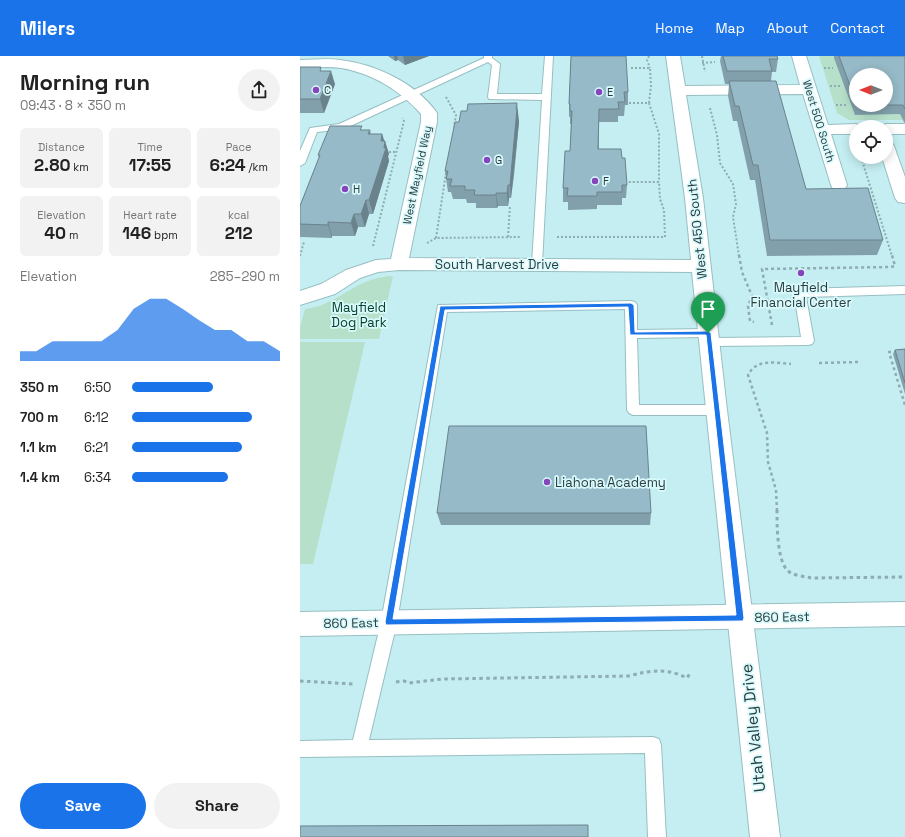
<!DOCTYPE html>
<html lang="en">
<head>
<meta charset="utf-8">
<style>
	body { margin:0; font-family:"Space Grotesk",sans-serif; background:#f2f2f2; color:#222; height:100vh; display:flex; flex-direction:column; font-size:15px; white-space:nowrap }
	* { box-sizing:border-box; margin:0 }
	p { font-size:13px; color:#767676 }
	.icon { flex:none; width:22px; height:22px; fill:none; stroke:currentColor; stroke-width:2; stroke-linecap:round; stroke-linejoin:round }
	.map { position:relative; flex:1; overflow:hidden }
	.drawer { display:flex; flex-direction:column; background:#fff; width:300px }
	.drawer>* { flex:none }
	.needle { width:26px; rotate:270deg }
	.buttons { position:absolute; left:549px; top:12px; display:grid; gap:8px }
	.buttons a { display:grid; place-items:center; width:44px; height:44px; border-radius:50%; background:#fff; box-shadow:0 2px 10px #0003; font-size:20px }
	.pin { position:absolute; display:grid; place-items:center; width:34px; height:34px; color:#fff; margin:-41px -17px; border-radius:50% 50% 50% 0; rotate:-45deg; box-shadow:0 0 4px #0007 }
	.pin .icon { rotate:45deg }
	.round { display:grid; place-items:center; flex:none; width:42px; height:42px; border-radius:21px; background:#f2f2f2 }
	.overview { display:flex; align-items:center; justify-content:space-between; height:68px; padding:0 20px }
	h1 { font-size:22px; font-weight:600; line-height:30px }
	.metrics { display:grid; grid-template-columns:repeat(3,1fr); gap:6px; height:68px; padding:4px 20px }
	.metrics div { display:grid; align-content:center; border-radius:6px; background:#f2f2f2; text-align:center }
	.metrics b { font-size:17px; font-weight:600 }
	.metrics small { font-size:11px; font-weight:400 }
	.metrics p { font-size:11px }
	.chart { height:112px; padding:8px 20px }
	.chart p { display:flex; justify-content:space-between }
	.chart svg { width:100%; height:72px; margin-top:4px; fill:#1a73e8; opacity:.7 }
	.cta { display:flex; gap:8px; margin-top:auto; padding:8px 20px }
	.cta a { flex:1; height:46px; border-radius:24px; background:#1a73e8; color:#fff; font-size:16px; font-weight:600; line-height:46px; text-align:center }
	.cta a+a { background:#f2f2f2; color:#222 }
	ul { padding:0 20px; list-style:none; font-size:13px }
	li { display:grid; grid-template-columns:64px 48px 1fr; align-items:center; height:30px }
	li i { height:10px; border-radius:5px; background:#1a73e8 }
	header { display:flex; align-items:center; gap:24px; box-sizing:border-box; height:56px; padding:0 20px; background:#1a73e8; color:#fff }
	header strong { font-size:19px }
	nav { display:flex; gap:22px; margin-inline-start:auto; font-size:14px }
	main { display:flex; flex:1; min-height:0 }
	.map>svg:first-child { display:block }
	.green { fill:#b7e0ca; fill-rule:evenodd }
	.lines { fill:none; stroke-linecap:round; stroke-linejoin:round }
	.service-casing { stroke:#97bfc3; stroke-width:2 }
	.minor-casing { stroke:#97bfc3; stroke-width:2 }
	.tertiary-casing { stroke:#97bfc3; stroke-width:2 }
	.path-far2 { stroke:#8dadb0; stroke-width:2; stroke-dasharray:2 2; stroke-linecap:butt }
	.path-far1 { stroke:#8dadb0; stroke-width:2.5; stroke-dasharray:3 3; stroke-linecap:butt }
	.path { stroke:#8dadb0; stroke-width:3; stroke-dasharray:3.5 3.5; stroke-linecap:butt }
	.service { fill:#fff; fill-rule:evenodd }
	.minor { fill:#fff; fill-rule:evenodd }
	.tertiary { fill:#fff; fill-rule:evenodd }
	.wall { fill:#82a0ac; fill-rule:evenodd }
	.shaded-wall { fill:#6a828c }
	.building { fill:#97bac8; stroke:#6a828c }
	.route { fill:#1a73e8; stroke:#fff; fill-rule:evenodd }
	.poi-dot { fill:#8646bb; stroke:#d9fafd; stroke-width:1.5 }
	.labels { text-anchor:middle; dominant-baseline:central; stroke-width:3.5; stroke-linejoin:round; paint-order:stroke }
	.far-poi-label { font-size:11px; fill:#2b3c3d; stroke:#d9fafd; text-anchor:start }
	.far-street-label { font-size:11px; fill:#2b3c3d; stroke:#d9fafd }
	.street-label { font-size:13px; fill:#2b3c3d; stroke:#d9fafd }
	.poi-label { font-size:13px; fill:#2b3c3d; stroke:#d9fafd }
	.park-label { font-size:13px; fill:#05402a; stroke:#d9fafd }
	.near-street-label { font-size:16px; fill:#2b3c3d; stroke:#d9fafd }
</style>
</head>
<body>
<header>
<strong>Milers</strong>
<nav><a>Home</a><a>Map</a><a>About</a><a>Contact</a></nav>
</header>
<main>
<section class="drawer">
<div class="overview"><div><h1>Morning run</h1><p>09:43 · 8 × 350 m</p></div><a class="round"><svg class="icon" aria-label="share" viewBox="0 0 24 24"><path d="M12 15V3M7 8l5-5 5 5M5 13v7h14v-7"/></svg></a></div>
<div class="metrics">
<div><p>Distance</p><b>2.80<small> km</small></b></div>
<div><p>Time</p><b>17:55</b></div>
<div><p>Pace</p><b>6:24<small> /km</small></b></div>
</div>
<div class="metrics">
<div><p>Elevation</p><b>40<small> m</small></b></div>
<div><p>Heart rate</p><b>146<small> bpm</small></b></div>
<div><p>kcal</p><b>212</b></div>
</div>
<div class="chart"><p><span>Elevation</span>285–290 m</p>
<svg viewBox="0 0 160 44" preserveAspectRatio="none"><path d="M0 44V38L10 38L20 32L30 32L40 32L50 32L60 25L70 12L80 6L90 6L100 12L110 19L120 25L130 25L140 32L150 32L160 38V44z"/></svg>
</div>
<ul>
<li><b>350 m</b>6:50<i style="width:55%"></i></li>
<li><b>700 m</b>6:12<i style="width:81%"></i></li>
<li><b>1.1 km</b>6:21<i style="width:74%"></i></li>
<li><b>1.4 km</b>6:34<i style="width:65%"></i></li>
</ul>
<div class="cta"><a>Save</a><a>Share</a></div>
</section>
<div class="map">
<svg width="605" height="781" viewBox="0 0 605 781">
	<rect width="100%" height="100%" fill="#c5eef2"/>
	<g class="green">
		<path d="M519 0H605V64H549L537 57ZM556 19H586V49H556Z"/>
		<path d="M93 220 79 283H0V271L5 253C11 252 18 251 24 248 49 237 63 221 93 220Z"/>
		<polygon points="0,286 65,286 13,508 0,508"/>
	</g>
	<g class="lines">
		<g class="service-casing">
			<g id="service">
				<polygon points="184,0 192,0 192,2 200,8 197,38 242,38 245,0 253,0 242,208 241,211 233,211 232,208 242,44 189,43 188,41 192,9 188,6 44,73 17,76 5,107 0,110 0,95 10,72 39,68 184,2"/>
				<polygon points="605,230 605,238 506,241 514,285 512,288 508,289 409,290 405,289 403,286 405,283 409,282 501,281 494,237 496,234 500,233"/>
				<polygon points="331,245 335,246 337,249 337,274 408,273 412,274 414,277 412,280 408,281 337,282 339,349 416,349 420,351 422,354 420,357 416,359 333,359 329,357 327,354 325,253 147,256 97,566 69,684 353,681 359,683 361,689 366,781 348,781 345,697 0,701 0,685 53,684 81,566 138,249"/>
			</g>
		</g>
		<g class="minor-casing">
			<g id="minor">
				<path d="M366 0H380L385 30 500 29 492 0H506L528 69 556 68 562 71H556V78H531L547 129 545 133 539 134 533 133 531 129 503 38 386 39 403 142 427 354 480 781H450L392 216 99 214 78 216 60 222 35 238 0 249V235L21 228 46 214 76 204 91 203 121 66V58C101 35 72 17 41 12 28 10 13 12 0 12V4C13 4 27 2 40 4 75 8 116 27 137 57V66L109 202 391 204 385 142Z"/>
				<polygon points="586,68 605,68 605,78 586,78 586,71 580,71"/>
				<polygon points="586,85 592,87 594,90 605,121 605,147 598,146 595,142 582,101 586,101"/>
			</g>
		</g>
		<g class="tertiary-casing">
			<polygon id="tertiary" points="605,546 605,570 0,580 0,556"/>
		</g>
		<g class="path-far2">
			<polyline points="349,0 347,4 350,12"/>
			<polyline points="402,0 405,16"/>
			<polyline points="402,7 415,6"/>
			<polyline points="331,12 350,12 351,30 349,47"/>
			<polyline points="524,12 533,12"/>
			<polyline points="530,30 540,30"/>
			<polyline points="146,41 156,59 154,71"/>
			<polyline points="329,47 349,47 359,78 359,126"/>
			<polyline points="536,49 547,49"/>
			<polyline points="410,52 417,79 420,107 433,128 436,148 433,161 439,200"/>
			<polyline points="85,96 96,96"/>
			<polyline points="561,101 592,200"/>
			<polyline points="208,181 210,150"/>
			<polyline points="257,181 365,181 364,154 360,143 359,126 328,126"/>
			<polyline points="136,182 146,117"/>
			<polyline points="127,187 136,182 221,181"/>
			<polyline points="73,190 104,65 102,62"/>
			<polyline points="0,200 4,186"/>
		</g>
		<g class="path-far1">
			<polyline points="439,199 442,216 452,240 448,250 450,265 454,266"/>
			<polyline points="472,269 462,213 591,211 595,210 592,199"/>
			<polyline points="597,296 589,296 605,349"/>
			<polyline points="519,307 560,306"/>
			<path d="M477 455 476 434 468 406 467 377 448 319C457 302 475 307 491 308"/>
		</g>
		<g class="path">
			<path d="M477 454C477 469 477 503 487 514 493 520 503 520 511 522L605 521"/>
			<polyline points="0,625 53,628"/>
			<path d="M96 626 104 625 109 627 142 623 329 620C350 614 367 612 387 622L391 616"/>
		</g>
		<use href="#service" class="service"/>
		<use href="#minor" class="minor"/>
		<use href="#tertiary" class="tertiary"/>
	</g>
	<g class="wall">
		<polygon points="88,0 129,0 105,9 98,4 95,5"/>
		<polygon points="271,0 328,36 328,49 325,49 324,60 318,60 318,66 299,66 299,93 322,102 327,129 326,142 322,142 322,149 297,149 297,153 268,154 268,146 263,146 263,132 270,95 271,68 270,68 270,61 269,61 269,48"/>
		<polygon points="421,0 477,0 478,3 476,16 472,16 471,25 506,133 583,184 577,199 467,200 455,124 450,124 437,65 433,65 428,40 429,28 425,28 420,5"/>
		<path d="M534 0H605V67L604 66 600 58 555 59 534 2ZM556 19 586 49H556Z"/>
		<polygon points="0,11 22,15 35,28 24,57 0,57"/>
		<polygon points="217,53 219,66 214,120 211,142 209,142 208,150 198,150 197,152 176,152 176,147 167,147 166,143 153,143 151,136 148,136 145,115"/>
		<polygon points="63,74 70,74 71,78 82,78 89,98 88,100 89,105 73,158 69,158 65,171 58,171 55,180 32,180 32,182 0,181 0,150 19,102 18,99"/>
		<polygon points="605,293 605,338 593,298 595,294"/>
		<polygon points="137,457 351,457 350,469 141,469"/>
	</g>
	<g class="shaded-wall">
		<polygon points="94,0 97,0 98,4 95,5"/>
		<polygon points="103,0 129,0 105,9"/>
		<polygon points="31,15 35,28 24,57 20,43"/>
		<polygon points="217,47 219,66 211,142 210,129"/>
		<polygon points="82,78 85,88 85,85 89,98 88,100 89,105 73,158 69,144 81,85"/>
		<polygon points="208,129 209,142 208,150 207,137"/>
		<polygon points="196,137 198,150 197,152 196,139"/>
		<polygon points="66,144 69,158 65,171 61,158"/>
		<polygon points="54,158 58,171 55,180 51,167"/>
		<polygon points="28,166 32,180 32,182 28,169"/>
	</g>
	<g class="building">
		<polygon points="271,0 326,0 328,36 324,36 325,46 318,46 319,53 299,53 298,93 321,93 322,102 325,102 327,129 322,129 322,136 297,136 297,140 267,140 268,132 263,132 265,95 270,95 272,55 270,55 270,48 269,48"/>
		<polygon points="423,0 477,0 478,3 469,3 472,15 427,15"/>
		<polygon points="539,0 605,0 605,53 603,49 586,49 586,19 556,19 556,46"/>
		<polygon points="0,11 21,11 20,15 31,15 20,43 0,43"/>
		<polygon points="429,25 476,25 506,133 568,132 583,184 470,184 458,109 453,109 439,50 435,50"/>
		<polygon points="217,47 216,53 217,53 212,107 210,129 208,129 207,137 196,137 196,139 174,139 175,134 165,134 165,130 150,130 152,123 146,123 148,115 145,115 155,66 159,66 161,55 167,55 168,48"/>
		<polygon points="30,70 62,70 60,74 70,74 68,78 82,78 81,85 85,85 84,92 86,92 69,144 66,144 61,158 54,158 51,167 28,166 28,169 0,168 0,150 20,99 18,99"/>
		<polygon points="605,293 605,327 595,294"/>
		<polygon points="149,370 346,370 351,457 137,457"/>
		<polygon points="288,769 288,781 0,781 0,770"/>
	</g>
	<path class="route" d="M331 247 334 249 335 276 408 275 411 277 444 562 443 565 86 569 85 566 140 250ZM328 251 330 279H406L436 559 93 563 145 254Z"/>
	<g class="poi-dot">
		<circle cx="16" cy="34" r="4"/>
		<circle cx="299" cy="36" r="4"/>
		<circle cx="187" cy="104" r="4"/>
		<circle cx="295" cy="125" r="4"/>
		<circle cx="45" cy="133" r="4"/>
		<circle cx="501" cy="217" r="4"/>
		<circle cx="247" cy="426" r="4"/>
	</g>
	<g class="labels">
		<g class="far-poi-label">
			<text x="24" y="34">C</text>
			<text x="307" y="36">E</text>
			<text x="195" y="104">G</text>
			<text x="303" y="125">F</text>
			<text x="53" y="133">H</text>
		</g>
		<g class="far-street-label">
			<text transform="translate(519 65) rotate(73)">West 500 South</text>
			<text transform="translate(117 119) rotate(-78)">West Mayfield Way</text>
		</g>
		<g class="street-label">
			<text transform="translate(397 173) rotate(-96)">West 450 South</text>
			<text x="197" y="208">South Harvest Drive</text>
			<text transform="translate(482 561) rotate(-1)">860 East</text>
			<text transform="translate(51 567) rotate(-1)">860 East</text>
		</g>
		<g class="poi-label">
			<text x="501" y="231">Mayfield<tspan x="501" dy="15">Financial Center</tspan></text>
			<text x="255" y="426" text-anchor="start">Liahona Academy</text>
		</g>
		<g class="park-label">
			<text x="59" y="251">Mayfield<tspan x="59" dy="15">Dog Park</tspan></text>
		</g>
		<g class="near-street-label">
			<text transform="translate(453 672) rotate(-96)">Utah Valley Drive</text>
		</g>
	</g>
</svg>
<div class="buttons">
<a><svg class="needle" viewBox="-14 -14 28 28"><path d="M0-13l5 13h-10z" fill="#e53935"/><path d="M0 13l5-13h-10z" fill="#767676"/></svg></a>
<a><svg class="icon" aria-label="locate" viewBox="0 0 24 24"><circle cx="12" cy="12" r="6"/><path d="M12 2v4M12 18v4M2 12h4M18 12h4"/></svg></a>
</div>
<div class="pin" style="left:408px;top:277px;background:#1e9e55"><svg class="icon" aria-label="arrive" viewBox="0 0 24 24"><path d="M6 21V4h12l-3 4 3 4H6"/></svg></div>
</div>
</main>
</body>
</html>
